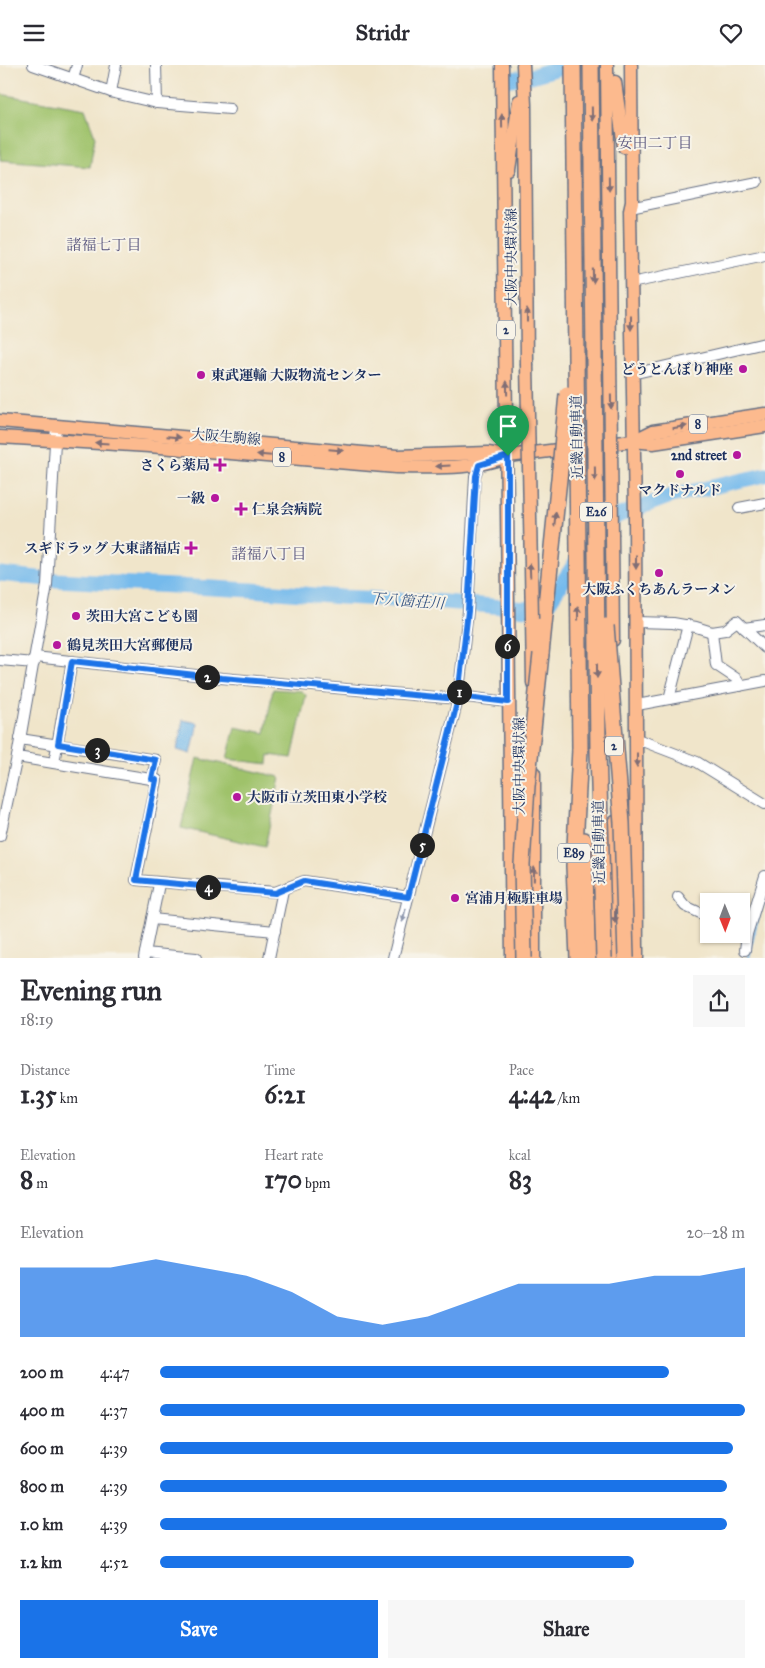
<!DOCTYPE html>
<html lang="en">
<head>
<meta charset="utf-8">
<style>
	body { margin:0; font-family:"IM FELL Great Primer","Noto Serif JP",serif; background:#f7f7f7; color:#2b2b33; height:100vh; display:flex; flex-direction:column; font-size:19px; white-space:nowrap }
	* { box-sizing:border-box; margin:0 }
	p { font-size:16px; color:#7c7c81 }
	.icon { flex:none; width:28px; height:28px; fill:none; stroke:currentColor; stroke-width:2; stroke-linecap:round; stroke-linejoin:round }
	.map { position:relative; height:893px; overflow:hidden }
	.side { display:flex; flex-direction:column; background:#fff; flex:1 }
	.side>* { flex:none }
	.needle { width:32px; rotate:179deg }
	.fabs { position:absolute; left:700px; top:828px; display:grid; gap:10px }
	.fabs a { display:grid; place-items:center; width:50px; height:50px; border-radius:0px; background:#fff; box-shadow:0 1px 4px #0004; font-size:25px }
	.pin { position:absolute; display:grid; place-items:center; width:42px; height:42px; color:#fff; margin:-51px -21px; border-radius:50% 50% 50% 0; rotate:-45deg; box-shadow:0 0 5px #0007 }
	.pin .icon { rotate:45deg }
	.km { position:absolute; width:25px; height:25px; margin:-12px; border-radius:50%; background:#222; color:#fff; font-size:14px; line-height:25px; text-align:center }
	.round { display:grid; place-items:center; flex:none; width:52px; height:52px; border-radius:0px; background:#f7f7f7 }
	.headline { display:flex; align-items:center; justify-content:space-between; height:85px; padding:0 20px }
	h1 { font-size:28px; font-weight:700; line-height:38px }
	.stats { display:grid; grid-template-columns:repeat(3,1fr); gap:8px; height:85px; padding:5px 20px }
	.stats div { display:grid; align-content:center }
	.stats b { font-size:25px; font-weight:700 }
	.stats small { font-size:14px; font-weight:400 }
	.stats p { font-size:14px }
	.chart { height:140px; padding:10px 20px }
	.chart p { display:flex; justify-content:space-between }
	.chart svg { width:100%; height:90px; margin-top:5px; fill:#1a73e8; opacity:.7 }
	.button { display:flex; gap:10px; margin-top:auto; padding:10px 20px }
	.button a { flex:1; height:58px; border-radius:0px; background:#1a73e8; color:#fff; font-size:20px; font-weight:700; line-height:58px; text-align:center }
	.button a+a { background:#f7f7f7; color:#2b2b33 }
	ul { padding:0 20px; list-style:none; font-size:16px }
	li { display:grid; grid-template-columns:80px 60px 1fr; align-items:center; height:38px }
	li i { height:12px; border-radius:6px; background:#1a73e8 }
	header { display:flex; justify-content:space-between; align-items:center; height:65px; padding:0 20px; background:#fff; font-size:22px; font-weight:700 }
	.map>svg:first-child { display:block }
	.green { fill:#9fc26b; stroke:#5d7864 }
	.water { fill:#75baec; stroke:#4874a5 }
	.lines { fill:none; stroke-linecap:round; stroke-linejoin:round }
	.stream { stroke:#75baec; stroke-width:2.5 }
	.river { stroke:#75baec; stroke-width:15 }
	.minor-casing { stroke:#666f84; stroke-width:12 }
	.major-casing { stroke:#666f84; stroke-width:15 }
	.highway-casing { stroke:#666f84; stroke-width:18 }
	.minor { stroke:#fff; stroke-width:10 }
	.major { stroke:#fcba8e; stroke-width:12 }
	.highway { stroke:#fcba8e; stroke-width:15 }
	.major-bridge-casing { stroke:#666f84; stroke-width:15; stroke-linecap:butt }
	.highway-bridge-casing { stroke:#666f84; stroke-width:18; stroke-linecap:butt }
	.major-bridge { stroke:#fcba8e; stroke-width:12 }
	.highway-bridge { stroke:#fcba8e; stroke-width:15 }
	.oneway { fill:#806e74 }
	.oneway2 { fill:#8d97ae }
	.route-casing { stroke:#fff; stroke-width:10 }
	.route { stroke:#1a73e8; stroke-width:6 }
	.poi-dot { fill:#b5179e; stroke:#f7f3e8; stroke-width:2 }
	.labels { text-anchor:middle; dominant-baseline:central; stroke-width:4; stroke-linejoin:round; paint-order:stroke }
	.shield { fill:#f7f3e8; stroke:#5d6a87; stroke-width:1 }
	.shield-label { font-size:12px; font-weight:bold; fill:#1b2f5e }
	.street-label { font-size:14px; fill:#1b2f5e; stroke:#f7f3e8 }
	.poi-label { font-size:14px; font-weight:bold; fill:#1b2f5e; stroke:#f7f3e8; text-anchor:start }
	.neighbourhood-label { font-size:15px; fill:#59567e; stroke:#f7f3e8 }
	.water-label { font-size:15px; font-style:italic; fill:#325282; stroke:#f7f3e8 }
</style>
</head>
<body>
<header><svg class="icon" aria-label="menu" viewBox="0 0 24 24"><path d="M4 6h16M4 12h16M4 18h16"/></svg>Stridr<svg class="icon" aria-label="heart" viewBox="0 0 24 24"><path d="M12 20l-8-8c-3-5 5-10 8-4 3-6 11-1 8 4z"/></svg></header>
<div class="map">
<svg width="765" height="893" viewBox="0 0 765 893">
	<rect width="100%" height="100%" fill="#f7f3e8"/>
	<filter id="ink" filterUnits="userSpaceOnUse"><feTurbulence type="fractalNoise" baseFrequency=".02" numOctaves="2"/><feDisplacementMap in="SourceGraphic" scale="10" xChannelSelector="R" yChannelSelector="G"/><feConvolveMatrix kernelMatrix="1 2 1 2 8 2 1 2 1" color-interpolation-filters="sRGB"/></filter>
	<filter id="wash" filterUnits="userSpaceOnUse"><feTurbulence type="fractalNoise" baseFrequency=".0096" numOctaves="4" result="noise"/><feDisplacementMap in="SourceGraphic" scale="20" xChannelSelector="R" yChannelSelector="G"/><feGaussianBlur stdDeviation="1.12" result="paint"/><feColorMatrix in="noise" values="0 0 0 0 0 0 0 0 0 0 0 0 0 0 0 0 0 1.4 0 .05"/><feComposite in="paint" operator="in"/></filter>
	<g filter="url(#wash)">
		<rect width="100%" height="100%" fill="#f0e5ca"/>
		<g class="green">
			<polygon points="0,29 85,44 95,72 90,102 0,95"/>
			<polygon points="273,624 302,626 306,630 292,693 269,690 268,699 227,694 235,662 265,668"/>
			<polygon points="197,693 280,712 265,782 181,763"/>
		</g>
		<polygon class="water" points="183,655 198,658 191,689 177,685"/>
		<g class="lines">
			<polyline class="stream" points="749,893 754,867 765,829"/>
			<g class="river">
				<polyline points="531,11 569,0"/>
				<polyline points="507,15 517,13"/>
				<polyline points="0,509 56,515 252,525 341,532 433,536 527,544 549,537 590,476 617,451 671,431 765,410"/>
			</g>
		</g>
	</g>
	<g filter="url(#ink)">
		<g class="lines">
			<g class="minor-casing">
				<g id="minor">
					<polyline points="33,0 114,28 157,38"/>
					<polyline points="156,0 157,38 230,44"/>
					<polyline points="73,14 77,0"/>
					<polyline points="111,27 116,0"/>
					<polyline points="630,143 757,117"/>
					<polyline points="631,218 765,190"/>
					<polyline points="632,309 765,278"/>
					<polyline points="739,443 765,438"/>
					<polyline points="636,557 673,558 696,562 712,567 725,565 737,556 765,583"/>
					<polyline points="744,563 765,560"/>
					<polyline points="712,567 716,600 737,614 740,621"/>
					<polyline points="35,592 222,613 458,634"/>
					<polyline points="0,595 34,598"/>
					<polyline points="458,631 508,637"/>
					<polyline points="669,634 688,560"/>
					<polyline points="637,640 765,616"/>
					<polyline points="20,674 156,695 152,714"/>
					<polyline points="637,674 697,697 765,739"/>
					<polyline points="17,692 157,715 136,815 275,827 304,816 408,832"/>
					<polyline points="54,698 72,596"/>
					<polyline points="0,771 17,692 47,520 56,360"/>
					<polyline points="678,832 685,841 709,852"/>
					<polyline points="152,854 275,866"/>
					<polyline points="742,867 747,869 745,885"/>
					<polyline points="747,869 765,811"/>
					<polyline points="145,888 196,893"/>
					<polyline points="144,893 159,819"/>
					<polyline points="269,893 283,825"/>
					<polyline points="393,893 458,634 468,546 475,411 479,400"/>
				</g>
			</g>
			<g class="major-casing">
				<g id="major">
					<polyline points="502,0 512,893"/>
					<polyline points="523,0 525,40 527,299"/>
					<polyline points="607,0 610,288"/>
					<polyline points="631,0 632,137 630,146 635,449 637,893"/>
					<polyline points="615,17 624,82"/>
					<polyline points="509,105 519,36"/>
					<polyline points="0,356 397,391 488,388 506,391"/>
					<path d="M0 372 149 381 396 402C433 402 473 405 508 391L633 376 653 378 765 361"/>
					<polyline points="633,376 653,366 765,349"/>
					<polyline points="612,470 613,575"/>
					<polyline points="532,554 533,618"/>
					<polyline points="615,757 616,893"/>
					<polyline points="534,893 534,708"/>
				</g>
			</g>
			<g class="highway-casing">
				<g id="highway">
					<polyline points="541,589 560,404"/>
					<polyline points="584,775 588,893"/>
					<polyline points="578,893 574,801 580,684"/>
				</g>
			</g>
			<use href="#minor" class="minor"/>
			<use href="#major" class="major"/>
			<use href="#highway" class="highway"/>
			<g class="major-bridge-casing">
				<g id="major-bridge">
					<polyline points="610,288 612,470"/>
					<polyline points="527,299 532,554"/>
				</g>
			</g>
			<g class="highway-bridge-casing">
				<g id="highway-bridge">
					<polyline points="573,0 580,684"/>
					<polyline points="591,0 598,685 604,893"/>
					<polyline points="560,404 567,329"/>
					<polyline points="606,561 622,758 626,893"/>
					<polyline points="524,893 522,799 527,721 541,589"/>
				</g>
			</g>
			<use href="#major-bridge" class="major-bridge"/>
			<use href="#highway-bridge" class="highway-bridge"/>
		</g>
		<defs><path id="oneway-solid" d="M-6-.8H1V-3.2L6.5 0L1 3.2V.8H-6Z" transform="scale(1.25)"/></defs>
		<g class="oneway">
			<use href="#oneway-solid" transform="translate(592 49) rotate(89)"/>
			<use href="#oneway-solid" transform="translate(502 56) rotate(-91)"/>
			<use href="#oneway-solid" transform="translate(609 119) rotate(89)"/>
			<use href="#oneway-solid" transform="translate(593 211) rotate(89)"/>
			<use href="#oneway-solid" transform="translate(527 250) rotate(-90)"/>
			<use href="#oneway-solid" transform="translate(631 258) rotate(90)"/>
			<use href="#oneway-solid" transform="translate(507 323) rotate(-91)"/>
			<use href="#oneway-solid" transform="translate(611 337) rotate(89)"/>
			<use href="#oneway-solid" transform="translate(680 362) rotate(-9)"/>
			<use href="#oneway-solid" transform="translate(174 372) rotate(5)"/>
			<use href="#oneway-solid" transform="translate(102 378) rotate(-176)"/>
			<use href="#oneway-solid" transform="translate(336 385) rotate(5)"/>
			<use href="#oneway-solid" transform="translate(264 390) rotate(-175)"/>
			<use href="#oneway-solid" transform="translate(443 401) rotate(177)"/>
			<use href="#oneway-solid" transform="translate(595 409) rotate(89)"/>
			<use href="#oneway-solid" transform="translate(555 454) rotate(-84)"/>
			<use href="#oneway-solid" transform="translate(636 497) rotate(90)"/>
			<use href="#oneway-solid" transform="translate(530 505) rotate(-92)"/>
			<use href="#oneway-solid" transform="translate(578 548) rotate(-91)"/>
			<use href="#oneway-solid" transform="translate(597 606) rotate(90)"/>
			<use href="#oneway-solid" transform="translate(637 695) rotate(90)"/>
			<use href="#oneway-solid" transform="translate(534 809) rotate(-89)"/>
			<use href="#oneway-solid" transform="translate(615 851) rotate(90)"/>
		</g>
		<use class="oneway2" href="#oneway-solid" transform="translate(404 850) rotate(104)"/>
	</g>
	<g class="lines" filter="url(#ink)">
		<g class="route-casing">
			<polyline id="route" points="508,391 479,400 476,411 468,546 458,631 458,634 222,613 72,596 58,679 156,695 152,714 156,715 136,815 275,828 304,816 408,832 458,634 458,631 508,637 508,391"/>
		</g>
		<use href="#route" class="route"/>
	</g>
	<g class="poi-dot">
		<circle cx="743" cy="304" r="5"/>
		<circle cx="201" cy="310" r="5"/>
		<circle cx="737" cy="390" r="5"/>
		<path d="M217.5 392.5h5v5h5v5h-5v5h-5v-5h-5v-5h5z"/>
		<circle cx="680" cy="409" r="5"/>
		<circle cx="215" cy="433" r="5"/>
		<path d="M238.5 436.5h5v5h5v5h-5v5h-5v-5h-5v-5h5z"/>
		<path d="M188.5 475.5h5v5h5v5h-5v5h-5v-5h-5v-5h5z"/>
		<circle cx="659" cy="508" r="5"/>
		<circle cx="76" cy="551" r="5"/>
		<circle cx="57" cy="580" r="5"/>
		<circle cx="237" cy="732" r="5"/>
		<circle cx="455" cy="833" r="5"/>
	</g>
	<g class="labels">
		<g class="shield">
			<rect x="497" y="255.5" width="18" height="19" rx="4"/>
			<rect x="689" y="349.5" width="18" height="19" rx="4"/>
			<rect x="273" y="382.5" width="18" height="19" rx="4"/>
			<rect x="580" y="437.5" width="32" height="19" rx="4"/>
			<rect x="605" y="671.5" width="18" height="19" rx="4"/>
			<rect x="558" y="778.5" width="32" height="19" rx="4"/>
		</g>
		<g class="shield-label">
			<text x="506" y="265">2</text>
			<text x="698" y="359">8</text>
			<text x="282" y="392">8</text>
			<text x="596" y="447">E26</text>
			<text x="614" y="681">2</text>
			<text x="574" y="788">E89</text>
		</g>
		<g class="street-label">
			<text transform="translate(511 192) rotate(-90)">大阪中央環状線</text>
			<text transform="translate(226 372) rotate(5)">大阪生駒線</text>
			<text transform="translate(577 372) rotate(-91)">近畿自動車道</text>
			<text transform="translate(519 701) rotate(-90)">大阪中央環状線</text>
			<text transform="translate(599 777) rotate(-91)">近畿自動車道</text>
		</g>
		<g class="poi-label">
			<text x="733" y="304" text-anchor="end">どうとんぼり神座</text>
			<text x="211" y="310">東武運輸 大阪物流センター</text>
			<text x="727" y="390" text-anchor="end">2nd street</text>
			<text x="210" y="400" text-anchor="end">さくら薬局</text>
			<text x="680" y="425" text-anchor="middle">マクドナルド</text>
			<text x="205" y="433" text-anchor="end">一級</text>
			<text x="252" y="444">仁泉会病院</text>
			<text x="181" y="483" text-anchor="end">スギドラッグ 大東諸福店</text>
			<text x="659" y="524" text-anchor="middle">大阪ふくちあんラーメン</text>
			<text x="86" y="551">茨田大宮こども園</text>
			<text x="67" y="580">鶴見茨田大宮郵便局</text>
			<text x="247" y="732">大阪市立茨田東小学校</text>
			<text x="465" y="833">宮浦月極駐車場</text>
		</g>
		<g class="neighbourhood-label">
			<text x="655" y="78">安田二丁目</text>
			<text x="104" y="180">諸福七丁目</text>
			<text x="269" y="489">諸福八丁目</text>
		</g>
		<g class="water-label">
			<text transform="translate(407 536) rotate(4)">下八箇荘川</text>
		</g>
	</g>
</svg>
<div class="fabs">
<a><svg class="needle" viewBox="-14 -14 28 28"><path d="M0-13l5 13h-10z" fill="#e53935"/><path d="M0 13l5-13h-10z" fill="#7c7c81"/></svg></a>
</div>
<div class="pin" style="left:508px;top:391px;background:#1e9e55"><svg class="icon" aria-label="arrive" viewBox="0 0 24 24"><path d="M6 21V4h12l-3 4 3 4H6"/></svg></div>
<b class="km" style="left:459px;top:627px">1</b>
<b class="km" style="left:207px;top:612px">2</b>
<b class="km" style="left:97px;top:685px">3</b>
<b class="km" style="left:208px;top:822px">4</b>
<b class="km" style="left:422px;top:780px">5</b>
<b class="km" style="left:507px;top:581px">6</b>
</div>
<section class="side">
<div class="headline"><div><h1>Evening run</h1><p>18:19</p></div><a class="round"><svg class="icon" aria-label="share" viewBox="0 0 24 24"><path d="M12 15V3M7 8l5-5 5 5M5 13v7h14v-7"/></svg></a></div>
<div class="stats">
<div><p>Distance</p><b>1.35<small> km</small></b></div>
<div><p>Time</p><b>6:21</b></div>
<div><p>Pace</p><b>4:42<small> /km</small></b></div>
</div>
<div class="stats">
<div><p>Elevation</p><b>8<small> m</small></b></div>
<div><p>Heart rate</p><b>170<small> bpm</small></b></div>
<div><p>kcal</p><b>83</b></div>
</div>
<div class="chart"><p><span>Elevation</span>20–28 m</p>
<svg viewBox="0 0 160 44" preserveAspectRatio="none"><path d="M0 44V10L10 10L20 10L30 6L40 10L50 14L60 22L70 34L80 38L90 34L100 26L110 18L120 18L130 18L140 14L150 14L160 10V44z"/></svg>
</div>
<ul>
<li><b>200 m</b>4:47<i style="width:87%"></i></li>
<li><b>400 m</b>4:37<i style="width:100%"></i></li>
<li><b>600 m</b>4:39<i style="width:98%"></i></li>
<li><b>800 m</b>4:39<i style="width:97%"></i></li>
<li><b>1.0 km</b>4:39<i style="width:97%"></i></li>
<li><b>1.2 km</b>4:52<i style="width:81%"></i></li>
</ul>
<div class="button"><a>Save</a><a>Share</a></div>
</section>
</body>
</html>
